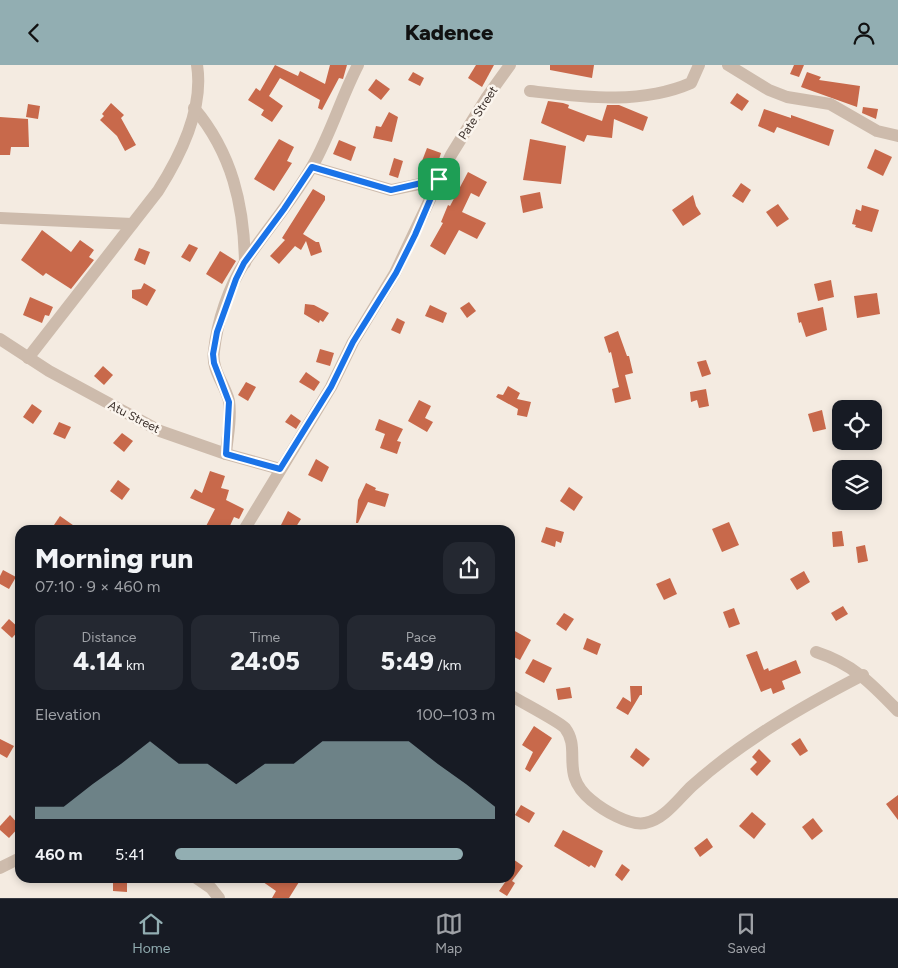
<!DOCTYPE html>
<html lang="en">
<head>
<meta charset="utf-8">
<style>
	body { margin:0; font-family:Figtree,sans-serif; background:#242831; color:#f1f3f6; height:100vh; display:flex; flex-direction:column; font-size:19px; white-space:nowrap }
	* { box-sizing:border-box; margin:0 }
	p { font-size:16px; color:#9ea1a6 }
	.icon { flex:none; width:28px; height:28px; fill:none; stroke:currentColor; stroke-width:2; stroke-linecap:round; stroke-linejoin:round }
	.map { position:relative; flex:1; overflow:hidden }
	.drawer { position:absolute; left:15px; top:460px; width:500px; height:358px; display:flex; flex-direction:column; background:#171b24; border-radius:15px; box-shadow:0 2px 8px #0003 }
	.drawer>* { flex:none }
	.tools { position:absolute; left:832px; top:335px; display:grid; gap:10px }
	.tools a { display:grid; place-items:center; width:50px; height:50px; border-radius:10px; background:#171b24; box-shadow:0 2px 8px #0003; font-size:25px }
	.pin { position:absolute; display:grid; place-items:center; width:42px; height:42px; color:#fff; margin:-21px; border-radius:10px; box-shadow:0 2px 8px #0006 }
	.round { display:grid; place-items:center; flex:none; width:52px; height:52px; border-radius:15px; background:#242831 }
	.head { display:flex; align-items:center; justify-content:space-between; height:85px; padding:0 20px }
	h1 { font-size:28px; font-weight:800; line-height:38px }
	.stats { display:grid; grid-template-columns:repeat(3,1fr); gap:8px; height:85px; padding:5px 20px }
	.stats div { display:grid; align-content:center; border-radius:12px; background:#242831; text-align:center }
	.stats b { font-size:25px; font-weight:800 }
	.stats small { font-size:14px; font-weight:400 }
	.stats p { font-size:14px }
	.chart { height:140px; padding:10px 20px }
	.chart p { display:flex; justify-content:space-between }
	.chart svg { width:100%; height:90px; margin-top:5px; fill:#92aeb2; opacity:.7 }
	ul { padding:0 20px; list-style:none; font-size:16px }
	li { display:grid; grid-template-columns:80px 60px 1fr; align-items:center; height:38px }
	li i { height:12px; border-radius:6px; background:#92aeb2 }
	header { display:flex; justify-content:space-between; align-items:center; height:65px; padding:0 20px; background:#92aeb2; color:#111; font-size:22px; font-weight:800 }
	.tab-bar { display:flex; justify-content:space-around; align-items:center; height:70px; border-top:1px solid #363941; background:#171b24; font-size:14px; color:#9ea1a6 }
	.tab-bar a { display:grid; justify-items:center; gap:2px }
	.tab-bar .on { color:#92aeb2 }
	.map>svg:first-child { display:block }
	.building { fill:#c8694b }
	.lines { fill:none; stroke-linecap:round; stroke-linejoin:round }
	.minor { stroke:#cdbbac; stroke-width:12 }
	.route-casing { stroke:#fff; stroke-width:10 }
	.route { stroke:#1a73e8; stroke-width:6 }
	.labels { text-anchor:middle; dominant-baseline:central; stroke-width:5; stroke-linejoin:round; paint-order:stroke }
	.street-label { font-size:12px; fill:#3b302b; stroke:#fbf5ee }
</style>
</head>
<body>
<header><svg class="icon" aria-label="back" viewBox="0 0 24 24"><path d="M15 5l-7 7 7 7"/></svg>Kadence<svg class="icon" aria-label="person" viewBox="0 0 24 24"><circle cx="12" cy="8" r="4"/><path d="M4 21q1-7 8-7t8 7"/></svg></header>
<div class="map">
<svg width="898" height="833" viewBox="0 0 898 833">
	<rect width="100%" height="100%" fill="#f4ebe1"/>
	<g class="building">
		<polygon points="275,0 298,11 300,6 325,19 330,0 347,0 343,14 339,13 322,45 318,43 320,35 280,13 269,31 283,41 272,57 261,50 264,45 248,35 256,23 260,26"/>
		<polygon points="476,0 494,0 482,22 468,13"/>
		<polygon points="550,0 594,0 592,13 550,5"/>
		<polygon points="794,0 804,0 799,12 790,9"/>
		<polygon points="413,7 424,13 420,21 408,15"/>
		<polygon points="807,7 821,12 819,15 860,21 857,42 801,22"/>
		<polygon points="376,14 390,24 381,35 368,25"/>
		<polygon points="737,28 749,36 742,46 730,38"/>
		<polygon points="548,36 563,38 569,40 568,43 602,56 607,40 619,40 648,52 643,66 614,54 612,73 587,70 584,77 541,58"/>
		<polygon points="111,38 124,50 121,53 136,80 125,86 117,71 100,55 104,51 102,49"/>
		<polygon points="28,39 40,41 38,54 26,52"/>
		<polygon points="863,42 878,44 876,54 862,48"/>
		<polygon points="764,44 791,53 791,50 834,65 829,81 777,62 774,68 758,61"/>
		<polygon points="389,47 398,52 392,77 373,73 376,61 381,62"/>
		<polygon points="0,52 28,54 29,82 11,82 10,90 0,90"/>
		<polygon points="279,74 294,82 287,96 292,98 274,126 254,114"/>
		<polygon points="530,74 566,81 561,119 523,115"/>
		<polygon points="339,75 356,82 351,96 333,89"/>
		<polygon points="427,83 441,88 437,101 422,96"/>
		<polygon points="875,84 892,92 883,111 867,103"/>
		<polygon points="394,93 403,96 398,113 389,110"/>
		<polygon points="468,107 487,117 479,132 471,128 462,147 486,158 477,174 459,165 445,190 430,181 443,158 441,157 448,140 450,141"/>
		<polygon points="741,118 751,125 743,138 732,131"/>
		<polygon points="313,124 325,131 325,135 303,169 316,177 319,177 322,187 311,191 306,176 301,185 295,181 279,199 270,191 285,175 282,173"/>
		<polygon points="540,127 543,143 523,148 520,131"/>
		<polygon points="693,130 696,141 701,149 683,161 672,145"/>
		<polygon points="778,139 789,154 777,162 766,147"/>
		<polygon points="862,140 879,145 872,167 855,162 856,160 852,159 856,144 861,146"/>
		<polygon points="42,165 71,187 80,175 94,185 89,192 94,195 71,224 46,208 43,211 21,195"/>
		<polygon points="189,179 198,183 190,197 181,192"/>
		<polygon points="139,183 150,187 145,200 134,195"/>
		<polygon points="220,186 236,196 222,219 206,209"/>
		<polygon points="831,215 834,232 818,236 814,219"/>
		<polygon points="144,218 156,225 147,241 132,233 132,225 141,224"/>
		<polygon points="877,228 880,249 857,253 854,231"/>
		<polygon points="30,232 53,242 49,251 45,250 42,258 23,250"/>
		<polygon points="469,237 476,246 467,253 460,243"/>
		<polygon points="305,239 314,240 329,248 323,257 320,255 319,258 304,249"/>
		<polygon points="430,240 447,248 443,258 425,251"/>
		<polygon points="823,242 827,265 806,272 801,257 799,258 797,248"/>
		<polygon points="397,253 405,257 400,269 391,265"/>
		<polygon points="618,266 627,291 629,291 633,308 625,310 631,334 615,338 612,324 619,322 611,287 609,288 604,272"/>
		<polygon points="320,284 334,288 330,301 316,297"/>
		<polygon points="706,295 711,309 702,312 697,297"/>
		<polygon points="103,301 113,310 104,320 94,311"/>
		<polygon points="306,307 320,317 314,326 299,317"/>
		<polygon points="246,317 256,322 248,336 238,330"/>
		<polygon points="508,321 520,328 517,334 531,337 527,352 517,350 518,344 496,332 498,329 503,330"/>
		<polygon points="706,324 709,341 699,343 697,335 691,337 690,327"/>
		<polygon points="419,335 431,341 425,353 433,357 427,367 408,356"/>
		<polygon points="32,339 42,346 33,359 23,352"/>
		<polygon points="822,345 826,364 813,367 808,349"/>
		<polygon points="291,349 301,356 296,364 285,357"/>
		<polygon points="379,354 403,364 397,376 401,377 397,389 380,383 385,369 375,365"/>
		<polygon points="59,357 71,362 65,374 53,369"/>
		<polygon points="122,368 133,376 124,387 113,378"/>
		<polygon points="316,394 329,402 322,417 308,410"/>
		<polygon points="210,406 225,411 221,423 229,425 226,435 244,444 239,454 234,452 228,465 204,465 215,444 190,433 195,424 202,428"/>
		<polygon points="118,415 130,424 122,435 110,426"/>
		<polygon points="366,418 376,423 375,425 389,429 385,442 368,437 358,458 356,458 358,435"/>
		<polygon points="569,422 583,432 574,446 560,436"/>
		<polygon points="288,446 301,454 294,465 285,465 280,462"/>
		<polygon points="60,451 80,465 61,465 54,460"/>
		<polygon points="729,457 739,480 722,487 712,464"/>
		<polygon points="546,462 564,467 561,478 556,476 555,482 541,477"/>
		<polygon points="842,466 844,481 833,482 832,467"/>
		<polygon points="865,480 868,496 858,498 856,482"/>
		<polygon points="3,505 16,512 9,524 0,519 0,511"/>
		<polygon points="804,506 810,517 797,525 790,514"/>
		<polygon points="670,513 677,529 664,535 656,519"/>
		<polygon points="843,541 848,549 836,556 831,548"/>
		<polygon points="734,543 740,559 729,563 723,547"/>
		<polygon points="564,548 574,554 566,566 556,559"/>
		<polygon points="9,554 20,564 12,573 1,563"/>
		<polygon points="513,565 531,575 520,595 510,590 510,570"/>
		<polygon points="587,573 601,579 597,590 583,584"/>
		<polygon points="757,586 764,605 768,603 769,606 796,595 801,608 782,616 785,624 773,629 771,623 761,627 746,590"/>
		<polygon points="533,594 552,603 544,618 525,608"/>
		<polygon points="630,621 642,621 642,630 640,630 628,650 616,643 623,632 631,637"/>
		<polygon points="570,622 572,633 558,635 556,624"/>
		<polygon points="534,661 552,673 530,707 525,704 533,687 522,680"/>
		<polygon points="800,673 808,686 800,691 791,679"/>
		<polygon points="0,674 14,681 7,693 0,689"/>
		<polygon points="636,683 650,694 643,702 630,692"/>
		<polygon points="759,684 771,696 757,711 750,704 757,697 752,692"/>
		<polygon points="898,730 898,755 886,739"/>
		<polygon points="521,740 535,748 529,758 515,750"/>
		<polygon points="752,747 766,759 754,774 739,761"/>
		<polygon points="10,750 20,761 9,773 0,765 0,761"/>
		<polygon points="813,753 823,766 812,775 802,762"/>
		<polygon points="563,765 603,786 595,803 591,800 589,802 554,781"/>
		<polygon points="707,773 713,782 700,792 694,783"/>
		<polygon points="510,792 523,801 512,816 515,818 507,831 499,826 508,813 510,814"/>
		<polygon points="622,799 630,805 622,816 615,810"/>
		<polygon points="113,812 127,812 127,827 113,826"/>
		<polygon points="256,812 292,812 299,817 289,833 272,833 276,826"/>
	</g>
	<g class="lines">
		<g class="minor">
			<polyline points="728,0 769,25 787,32 830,39 877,66 898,71"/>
			<path d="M530 26C583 32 641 40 691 18L699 0"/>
			<path d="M194 43C232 88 244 140 245 198"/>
			<polyline points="312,102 391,125 439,115"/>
			<polyline points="0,153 132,159"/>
			<polyline points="0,274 49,306 160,366 226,389 280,404"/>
			<path d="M28 293 158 126C181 90 204 43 197 0"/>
			<path d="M226 389C227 373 232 353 229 336 225 319 211 305 214 286 217 257 229 221 245 197 267 164 293 135 313 100 331 68 341 33 358 0"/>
			<polyline points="244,465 331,322 353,277 395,208 451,90 487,32 510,0"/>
			<path d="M816 587C853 599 871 618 898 646"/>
			<path d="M510 630C521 637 558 656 565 663 582 685 559 709 591 735 603 745 629 761 645 758 664 755 679 733 692 721 742 676 803 641 863 610"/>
			<polyline points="0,803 20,793"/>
			<polyline points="195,812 211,823 219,833"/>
		</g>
	</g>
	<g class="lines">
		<g class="route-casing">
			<polygon id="route" points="312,102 391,125 439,114 415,170 396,208 353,277 331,322 280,404 226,389 229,337 214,298 213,289 217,267 236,214 244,198 284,144"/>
		</g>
		<use href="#route" class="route"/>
	</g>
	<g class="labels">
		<g class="street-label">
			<text transform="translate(478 48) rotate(-57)">Pate Street</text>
			<text transform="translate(134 352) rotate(27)">Atu Street</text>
		</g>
	</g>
</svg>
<div class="tools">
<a><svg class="icon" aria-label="locate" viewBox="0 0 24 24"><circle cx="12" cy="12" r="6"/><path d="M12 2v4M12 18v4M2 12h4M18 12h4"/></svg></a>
<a><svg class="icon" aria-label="layers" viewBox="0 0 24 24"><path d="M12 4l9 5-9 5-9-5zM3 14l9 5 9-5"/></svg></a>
</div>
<div class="pin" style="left:439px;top:114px;background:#1e9e55"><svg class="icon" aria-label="arrive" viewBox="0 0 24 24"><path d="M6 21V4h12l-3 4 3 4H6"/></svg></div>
<section class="drawer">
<div class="head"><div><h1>Morning run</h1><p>07:10 · 9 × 460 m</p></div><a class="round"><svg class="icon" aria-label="share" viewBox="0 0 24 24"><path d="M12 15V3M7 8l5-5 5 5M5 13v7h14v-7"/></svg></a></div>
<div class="stats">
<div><p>Distance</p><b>4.14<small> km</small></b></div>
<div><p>Time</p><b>24:05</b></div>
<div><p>Pace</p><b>5:49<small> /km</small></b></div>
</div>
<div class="chart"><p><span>Elevation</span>100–103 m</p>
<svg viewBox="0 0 160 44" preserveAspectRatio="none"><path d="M0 44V38L10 38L20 27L30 17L40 6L50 17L60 17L70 27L80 17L90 17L100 6L110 6L120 6L130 6L140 17L150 27L160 38V44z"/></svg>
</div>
<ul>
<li><b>460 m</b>5:41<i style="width:90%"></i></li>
</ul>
</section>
</div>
<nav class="tab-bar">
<a class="on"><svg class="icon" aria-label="home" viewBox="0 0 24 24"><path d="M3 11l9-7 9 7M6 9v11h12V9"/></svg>Home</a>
<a><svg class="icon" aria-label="map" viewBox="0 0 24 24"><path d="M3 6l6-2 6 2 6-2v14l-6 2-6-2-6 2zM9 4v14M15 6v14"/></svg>Map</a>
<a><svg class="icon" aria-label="saved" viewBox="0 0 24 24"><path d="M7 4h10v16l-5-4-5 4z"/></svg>Saved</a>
</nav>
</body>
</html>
